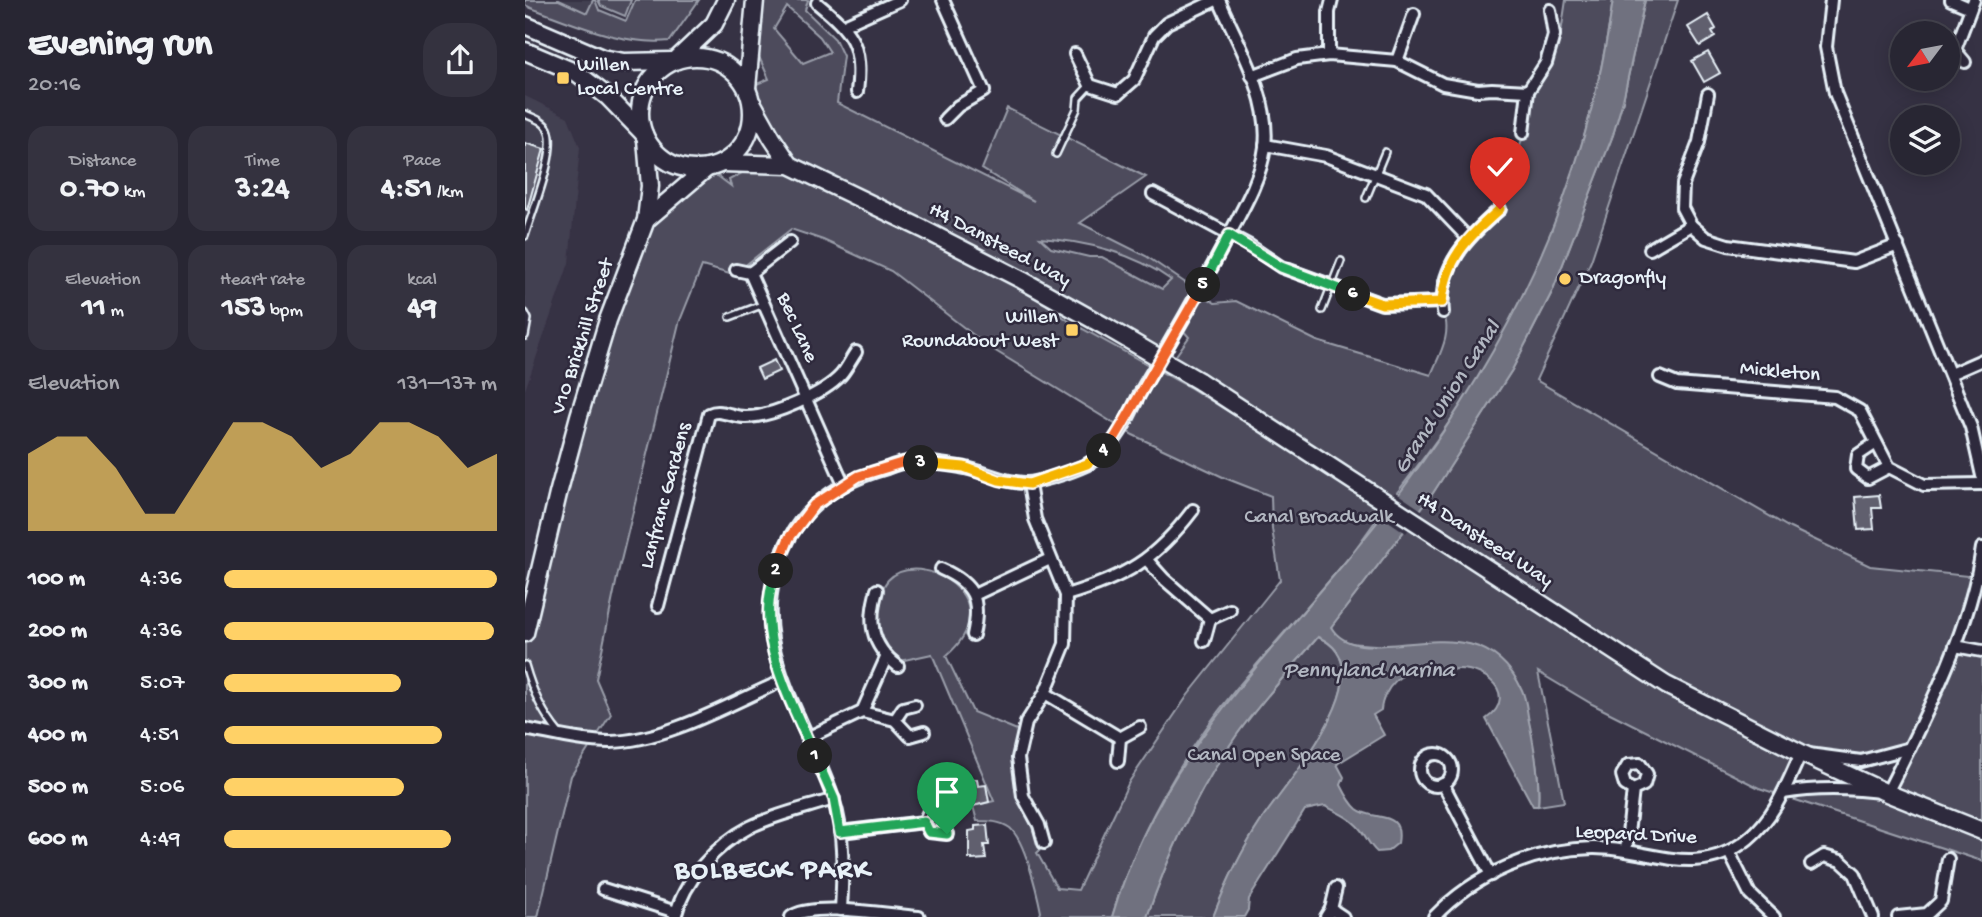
<!DOCTYPE html>
<html lang="en">
<head>
<meta charset="utf-8">
<style>
	body { margin:0; font-family:"Gochi Hand",sans-serif; background:#34323f; color:#f1f3f6; height:100vh; display:flex; flex-direction:column; font-size:26px; white-space:nowrap }
	* { box-sizing:border-box; margin:0 }
	p { font-size:23px; color:#a5a5ac }
	.icon { flex:none; width:38px; height:38px; fill:none; stroke:currentColor; stroke-width:2; stroke-linecap:round; stroke-linejoin:round }
	.map { position:relative; flex:1; overflow:hidden }
	.sheet { display:flex; flex-direction:column; background:#282633; width:525px }
	.sheet>* { flex:none }
	.needle { width:46px; rotate:238deg }
	.fabs { position:absolute; left:1365px; top:21px; display:grid; gap:14px }
	.fabs a { display:grid; place-items:center; width:70px; height:70px; border-radius:50%; background:#282633; box-shadow:0 4px 18px #0003,0 0 0 2px #44434e; font-size:35px }
	.pin { position:absolute; display:grid; place-items:center; width:60px; height:60px; color:#fff; margin:-72px -30px; border-radius:50% 50% 50% 0; rotate:-45deg; box-shadow:0 0 7px #0007 }
	.pin .icon { rotate:45deg }
	.km { position:absolute; width:35px; height:35px; margin:-18px; border-radius:50%; background:#222; color:#fff; font-size:19px; line-height:35px; text-align:center }
	.round { display:grid; place-items:center; flex:none; width:74px; height:74px; border-radius:28px; background:#34323f }
	.summary { display:flex; align-items:center; justify-content:space-between; height:119px; padding:0 28px }
	h1 { font-size:38px; font-weight:700; line-height:52px }
	.figures { display:grid; grid-template-columns:repeat(3,1fr); gap:10px; height:119px; padding:7px 28px }
	.figures div { display:grid; align-content:center; border-radius:18px; background:#34323f; text-align:center }
	.figures b { font-size:30px; font-weight:700 }
	.figures small { font-size:19px; font-weight:400 }
	.figures p { font-size:19px }
	.chart { height:196px; padding:14px 28px }
	.chart p { display:flex; justify-content:space-between }
	.chart svg { width:100%; height:126px; margin-top:7px; fill:#ffd166; opacity:.7 }
	ul { padding:0 28px; list-style:none; font-size:23px }
	li { display:grid; grid-template-columns:112px 84px 1fr; align-items:center; height:52px }
	li i { height:18px; border-radius:9px; background:#ffd166 }
	main { display:flex; flex:1; min-height:0 }
	.map>svg:first-child { display:block }
	.built { fill:#433f51 }
	.green { fill:#4d4b5c; stroke:#9a9eaa; stroke-width:2; fill-rule:evenodd }
	.water { fill:#70717f; stroke:#a0a4af; stroke-width:2 }
	.pier { fill:#363244 }
	.building { fill:#605e6e; stroke:#e8f1f8; stroke-width:2 }
	.lines { fill:none; stroke-linecap:round; stroke-linejoin:round }
	.lane-casing { stroke:#e8f1f8; stroke-width:10 }
	.street-casing { stroke:#e8f1f8; stroke-width:16 }
	.secondary-casing { stroke:#e8f1f8; stroke-width:21 }
	.lane { stroke:#2f2a3d; stroke-width:5 }
	.street { stroke:#2f2a3d; stroke-width:10 }
	.secondary { stroke:#2f2a3d; stroke-width:16 }
	.secondary-bridge-casing { stroke:#e8f1f8; stroke-width:21; stroke-linecap:butt }
	.secondary-bridge { stroke:#2f2a3d; stroke-width:16 }
	.split-1-casing { stroke:#fff; stroke-width:14 }
	.split-2-casing { stroke:#fff; stroke-width:14 }
	.split-3-casing { stroke:#fff; stroke-width:14 }
	.split-4-casing { stroke:#fff; stroke-width:14 }
	.split-5-casing { stroke:#fff; stroke-width:14 }
	.split-6-casing { stroke:#fff; stroke-width:14 }
	.split-7-casing { stroke:#fff; stroke-width:14 }
	.split-1 { stroke:#22a559; stroke-width:9 }
	.split-2 { stroke:#22a559; stroke-width:9 }
	.split-3 { stroke:#f0652b; stroke-width:9 }
	.split-4 { stroke:#f5b400; stroke-width:9 }
	.split-5 { stroke:#f0652b; stroke-width:9 }
	.split-6 { stroke:#22a559; stroke-width:9 }
	.split-7 { stroke:#f5b400; stroke-width:9 }
	.poi-dot { fill:#ffd166; stroke:#2f2a3d; stroke-width:2.5 }
	.labels { text-anchor:middle; dominant-baseline:central; stroke-width:5; stroke-linejoin:round; paint-order:stroke }
	.poi-label { font-size:21px; fill:#e8f1f8; stroke:#2f2a3d; text-anchor:start }
	.street-label { font-size:21px; fill:#e8f1f8; stroke:#2f2a3d }
	.park-label { font-size:21px; fill:#b2b7c1; stroke:#2f2a3d }
	.water-label { font-size:23px; font-style:italic; fill:#b2b7c2; stroke:#2f2a3d }
	.district-label { font-size:28px; font-weight:bold; letter-spacing:2px; fill:#e8f1f8; stroke:#2f2a3d }
</style>
</head>
<body>
<main>
<section class="sheet">
<div class="summary"><div><h1>Evening run</h1><p>20:16</p></div><a class="round"><svg class="icon" aria-label="share" viewBox="0 0 24 24"><path d="M12 15V3M7 8l5-5 5 5M5 13v7h14v-7"/></svg></a></div>
<div class="figures">
<div><p>Distance</p><b>0.70<small> km</small></b></div>
<div><p>Time</p><b>3:24</b></div>
<div><p>Pace</p><b>4:51<small> /km</small></b></div>
</div>
<div class="figures">
<div><p>Elevation</p><b>11<small> m</small></b></div>
<div><p>Heart rate</p><b>153<small> bpm</small></b></div>
<div><p>kcal</p><b>49</b></div>
</div>
<div class="chart"><p><span>Elevation</span>131–137 m</p>
<svg viewBox="0 0 160 44" preserveAspectRatio="none"><path d="M0 44V17L10 11L20 11L30 22L40 38L50 38L60 22L70 6L80 6L90 11L100 22L110 17L120 6L130 6L140 11L150 22L160 17V44z"/></svg>
</div>
<ul>
<li><b>100 m</b>4:36<i style="width:100%"></i></li>
<li><b>200 m</b>4:36<i style="width:99%"></i></li>
<li><b>300 m</b>5:07<i style="width:65%"></i></li>
<li><b>400 m</b>4:51<i style="width:80%"></i></li>
<li><b>500 m</b>5:06<i style="width:66%"></i></li>
<li><b>600 m</b>4:49<i style="width:83%"></i></li>
</ul>
</section>
<div class="map">
<svg width="1457" height="917" viewBox="0 0 1457 917">
	<rect width="100%" height="100%" fill="#363244"/>
	<filter id="ink" filterUnits="userSpaceOnUse"><feTurbulence type="fractalNoise" baseFrequency=".0143" numOctaves="2"/><feDisplacementMap in="SourceGraphic" scale="14" xChannelSelector="R" yChannelSelector="G"/><feConvolveMatrix kernelMatrix="1 2 1 2 8 2 1 2 1" color-interpolation-filters="sRGB"/></filter>
	<g filter="url(#ink)">
		<g class="built">
			<polygon points="34,0 68,0 62,13"/>
			<polygon points="0,96 43,117 55,147 44,263 0,390"/>
		</g>
		<g class="green">
			<path d="M0 0H34L62 13 68 0H70L74 10 101 21 110 0H174L145 41C97 46 50 24 6 8L0 5Z"/>
			<polygon points="73,0 106,0 100,16 76,6"/>
			<path d="M230 0H283L280 10 310 39 318 56 312 103 509 201 457 169 482 108 621 177 555 223 621 256 690 303 711 301 792 341 906 375C914 355 928 333 918 312L930 256 975 209 985 194 998 133 1003 91 1029 35 1036 33 1041 0H1088C1072 115 1035 230 980 333 947 394 906 450 863 504 850 521 838 539 825 556 788 601 748 644 711 689 657 755 611 835 587 917H514L516 912C512 892 500 841 485 828 475 821 464 821 452 821L448 806 469 801 407 654 375 661C359 652 349 635 351 616 353 603 354 591 363 580 394 546 487 600 421 656L448 712 492 730 490 790 511 835 515 850 512 853 532 888 553 890 604 782 663 695 755 580 747 529 746 496 700 478 608 435 464 347 366 271 298 240 266 229 208 275 177 266 154 323 93 573 71 679 86 714 46 776 13 917H0V633L33 494 121 220 182 168 206 186 204 180 226 168 261 171 389 232 510 296 545 322 664 387 781 460 831 483 645 364 664 337 655 327 635 358 265 165 227 101 222 88 244 79 226 39ZM262 7 295 37 305 52 278 63 249 29ZM515 238C560 241 609 253 646 280L637 289 577 257H564L526 248Z"/>
			<path d="M1120 0H1153L1066 261 1011 380 1265 528 1345 566 1453 577 1430 646 1457 651V861L1234 788 1067 704 1013 672 1039 802 1013 806C1017 759 999 713 984 669L850 645 822 643 811 636 806 627 908 493 987 370 1027 292 1088 135 1098 100ZM1384 748 1362 793 1257 794 1276 753 1336 761Z"/>
			<path d="M793 637C866 669 760 784 736 821 716 851 701 883 688 917H622C644 853 672 791 711 736 736 701 765 670 793 637Z"/>
		</g>
		<path class="water" d="M1088 0H1120L1098 100 1088 135 1027 292 987 370 908 493 806 627C837 680 953 593 997 690 1002 701 1002 715 1005 726 1010 752 1015 780 1013 806H1008L961 719C999 692 950 659 918 672L914 667 900 675C879 663 857 691 856 710L848 715 859 735 812 764 819 777 816 785C820 793 825 803 832 809 848 822 879 808 873 843L863 851 852 852C844 845 841 836 835 829 826 818 812 812 800 806L780 810 724 899 723 910 719 917H688C701 883 716 851 736 821 760 784 866 668 793 637 765 670 736 701 711 736 672 791 644 853 622 917H587C630 768 730 671 825 556 962 390 1058 216 1088 0Z"/>
		<polygon class="pier" points="870,492 898,511 881,533 853,514"/>
		<g class="building">
			<polygon points="1183,15 1191,29 1187,32 1190,37 1175,46 1163,27"/>
			<polygon points="1183,52 1195,73 1179,82 1167,61"/>
			<polygon points="0,143 19,149 2,210 0,209"/>
			<polygon points="249,360 254,371 237,379 232,368"/>
			<polygon points="1354,495 1356,508 1347,508 1349,529 1333,530 1330,497"/>
			<polygon points="452,779 453,786 461,785 464,802 448,806 448,800 441,801 438,780"/>
			<polygon points="462,825 464,845 459,845 461,859 447,860 447,858 444,858 444,831 450,830 450,826"/>
		</g>
		<g class="lines">
			<g class="lane-casing">
				<g id="lane">
					<path d="M0 114C8 118 18 120 23 129 33 151 7 211 0 236"/>
					<polyline points="531,154 552,109 553,98 565,85"/>
					<polyline points="841,198 860,152"/>
					<polyline points="797,310 816,261"/>
					<polyline points="0,313 3,319 0,336"/>
					<polyline points="205,317 239,304"/>
					<path d="M0 665C7 690 17 713 34 733"/>
				</g>
			</g>
			<g class="street-casing">
				<g id="street">
					<polyline points="418,0 459,91 433,106 420,119"/>
					<polyline points="1306,0 1301,47 1310,93 1446,427 1457,476"/>
					<polyline points="1426,0 1445,8"/>
					<path d="M292 3C327 32 338 45 332 92"/>
					<polyline points="319,25 375,0"/>
					<polyline points="550,54 565,85 593,94 609,80 629,36 642,23 691,0"/>
					<polyline points="804,55 804,12 807,0"/>
					<polyline points="872,61 889,14"/>
					<polyline points="1440,62 1430,50 1449,0"/>
					<polyline points="727,76 772,59 804,55 872,61 918,84 953,90 967,89 1003,91"/>
					<polyline points="1183,94 1174,142 1158,184 1157,208 1166,225 1181,238 1203,245 1329,262 1373,245"/>
					<polyline points="998,133 1003,91 1021,63 1029,35 1025,10"/>
					<polyline points="740,145 801,156 901,194 943,238"/>
					<polyline points="628,194 725,246 756,267 857,304 917,302"/>
					<polyline points="1125,249 1166,225"/>
					<polyline points="211,270 225,273 265,242"/>
					<polyline points="225,273 319,485"/>
					<path d="M918 312C913 266 943 237 975 209"/>
					<polyline points="1425,374 1457,360"/>
					<polyline points="1135,377 1152,384 1310,397 1335,411 1364,467 1399,485 1457,484"/>
					<polyline points="1351,443 1333,455 1331,469 1343,478 1364,467"/>
					<polyline points="504,484 510,519 541,595 540,644 520,693 501,723 493,758 498,796 514,825 519,843"/>
					<polyline points="622,560 639,579 685,619"/>
					<path d="M416 569C450 584 456 600 448 635"/>
					<path d="M352 590C343 621 345 645 373 666"/>
					<polyline points="449,595 525,559"/>
					<path d="M541 595C601 577 630 560 668 510"/>
					<path d="M133 606 184 414C197 408 208 418 221 417 246 417 299 394 316 375 322 368 326 359 331 352"/>
					<polyline points="679,641 685,619 705,610"/>
					<polyline points="1430,646 1457,651"/>
					<polyline points="520,693 595,738"/>
					<polyline points="337,712 370,720 385,736 399,732"/>
					<polyline points="370,720 378,708 390,705"/>
					<path d="M0 729C28 734 57 742 85 742 142 741 206 703 257 681"/>
					<polyline points="282,738 337,712 361,658"/>
					<circle cx="911" cy="770" r="16"/>
					<polyline points="593,761 595,738 615,727"/>
					<polyline points="918,784 966,875"/>
					<path d="M1258 793C1294 787 1326 788 1362 793 1400 717 1445 632 1457 548"/>
					<polyline points="315,832 399,822"/>
					<polyline points="422,834 404,832 399,822 406,807 432,804"/>
					<polyline points="1101,851 1108,790 1119,785 1122,774 1115,764 1103,765 1097,775 1100,785 1108,790"/>
					<polyline points="1204,852 1225,894 1249,917"/>
					<polyline points="1286,864 1299,856 1316,861 1330,874 1348,917"/>
					<polyline points="78,889 151,912"/>
					<polyline points="806,909 811,888"/>
					<path d="M316 910C318 873 320 834 308 798 278 709 212 636 264 539 284 501 322 479 362 468 369 465 378 462 386 462 402 462 419 464 435 467 458 470 477 483 501 483 514 483 548 471 561 465 569 461 579 452 585 445 600 429 608 405 619 386 649 336 678 285 705 233 719 207 736 178 740 147 746 97 713 44 694 0"/>
					<path d="M150 917C159 880 192 844 225 827 251 814 281 808 309 799"/>
					<path d="M266 917C287 901 365 915 394 917"/>
					<polyline points="801,917 806,909 818,917"/>
					<path d="M909 917C950 874 1009 849 1068 848 1123 847 1171 881 1223 839 1250 817 1262 784 1276 753L1336 761 1385 748"/>
					<polyline points="1373,917 1402,914 1416,901 1423,859"/>
				</g>
			</g>
			<g class="secondary-casing">
				<g id="secondary">
					<polyline points="0,25 77,58 99,62 147,61"/>
					<polyline points="0,51 52,73 83,97 119,134"/>
					<circle cx="171" cy="113" r="56"/>
					<polyline points="153,58 189,24 201,0"/>
					<polyline points="222,88 230,0"/>
					<polyline points="228,104 247,138 265,165"/>
					<polyline points="197,163 265,165 398,229 497,280 583,328"/>
					<polyline points="121,220 182,168"/>
					<polyline points="674,381 1141,685 1276,753 1362,793 1457,831"/>
					<polyline points="0,633 33,494 54,416 83,320 121,220 125,186 121,139"/>
				</g>
			</g>
			<use href="#lane" class="lane"/>
			<use href="#street" class="street"/>
			<use href="#secondary" class="secondary"/>
			<g class="secondary-bridge-casing">
				<polyline id="secondary-bridge" points="583,328 674,381"/>
			</g>
			<use href="#secondary-bridge" class="secondary-bridge"/>
		</g>
	</g>
	<g class="lines" filter="url(#ink)">
		<g class="split-1-casing">
			<polyline id="split-1" points="290,756 309,799 315,832 399,822 404,832 422,834"/>
		</g>
		<g class="split-2-casing">
			<path id="split-2" d="M251 571C227 634 266 700 290 756"/>
		</g>
		<g class="split-3-casing">
			<polyline id="split-3" points="251,571 264,538 289,505 334,476 383,461 396,463"/>
		</g>
		<g class="split-4-casing">
			<polyline id="split-4" points="396,463 439,467 474,480 504,484 562,464 579,451"/>
		</g>
		<g class="split-5-casing">
			<polyline id="split-5" points="579,451 586,444 598,424 678,285"/>
		</g>
		<g class="split-6-casing">
			<polyline id="split-6" points="678,285 704,235 756,267 828,294"/>
		</g>
		<g class="split-7-casing">
			<path id="split-7" d="M828 294 857 304 917 302C921 257 943 238 975 209"/>
		</g>
		<use href="#split-1" class="split-1"/>
		<use href="#split-2" class="split-2"/>
		<use href="#split-3" class="split-3"/>
		<use href="#split-4" class="split-4"/>
		<use href="#split-5" class="split-5"/>
		<use href="#split-6" class="split-6"/>
		<use href="#split-7" class="split-7"/>
	</g>
	<g class="poi-dot">
		<rect x="31" y="71" width="14" height="14" rx="3.5"/>
		<circle cx="1040" cy="279" r="7"/>
		<rect x="540" y="323" width="14" height="14" rx="3.5"/>
	</g>
	<g class="labels">
		<g class="poi-label">
			<text x="52" y="66">Willen<tspan x="52" dy="24">Local Centre</tspan></text>
			<text x="1054" y="279">Dragonfly</text>
			<text x="533" y="318" text-anchor="end">Willen<tspan x="533" dy="24">Roundabout West</tspan></text>
		</g>
		<g class="street-label">
			<text transform="translate(474 246) rotate(28)">H4 Dansteed Way</text>
			<text transform="translate(271 328) rotate(66)">Bec Lane</text>
			<text transform="translate(59 337) rotate(-72)">V10 Brickhill Street</text>
			<text transform="translate(1255 373) rotate(5)">Mickleton</text>
			<text transform="translate(142 496) rotate(-75)">Lanfranc Gardens</text>
			<text transform="translate(959 541) rotate(33)">H4 Dansteed Way</text>
			<text transform="translate(1111 836) rotate(3)">Leopard Drive</text>
		</g>
		<g class="park-label">
			<text x="794" y="518">Canal Broadwalk</text>
			<text x="739" y="756">Canal Open Space</text>
		</g>
		<g class="water-label">
			<text transform="translate(923 398) rotate(-57)">Grand Union Canal</text>
			<text x="844" y="671">Pennyland Marina</text>
		</g>
		<g class="district-label">
			<text x="248" y="871">BOLBECK PARK</text>
		</g>
	</g>
</svg>
<div class="fabs">
<a><svg class="needle" viewBox="-14 -14 28 28"><path d="M0-13l5 13h-10z" fill="#e53935"/><path d="M0 13l5-13h-10z" fill="#a5a5ac"/></svg></a>
<a><svg class="icon" aria-label="layers" viewBox="0 0 24 24"><path d="M12 4l9 5-9 5-9-5zM3 14l9 5 9-5"/></svg></a>
</div>
<div class="pin" style="left:422px;top:834px;background:#1e9e55"><svg class="icon" aria-label="arrive" viewBox="0 0 24 24"><path d="M6 21V4h12l-3 4 3 4H6"/></svg></div>
<div class="pin" style="left:975px;top:209px;background:#d93025"><svg class="icon" aria-label="check" viewBox="0 0 24 24"><path d="M5 12l5 5 9-10"/></svg></div>
<b class="km" style="left:290px;top:756px">1</b>
<b class="km" style="left:251px;top:571px">2</b>
<b class="km" style="left:396px;top:463px">3</b>
<b class="km" style="left:579px;top:451px">4</b>
<b class="km" style="left:678px;top:285px">5</b>
<b class="km" style="left:828px;top:294px">6</b>
</div>
</main>
</body>
</html>
